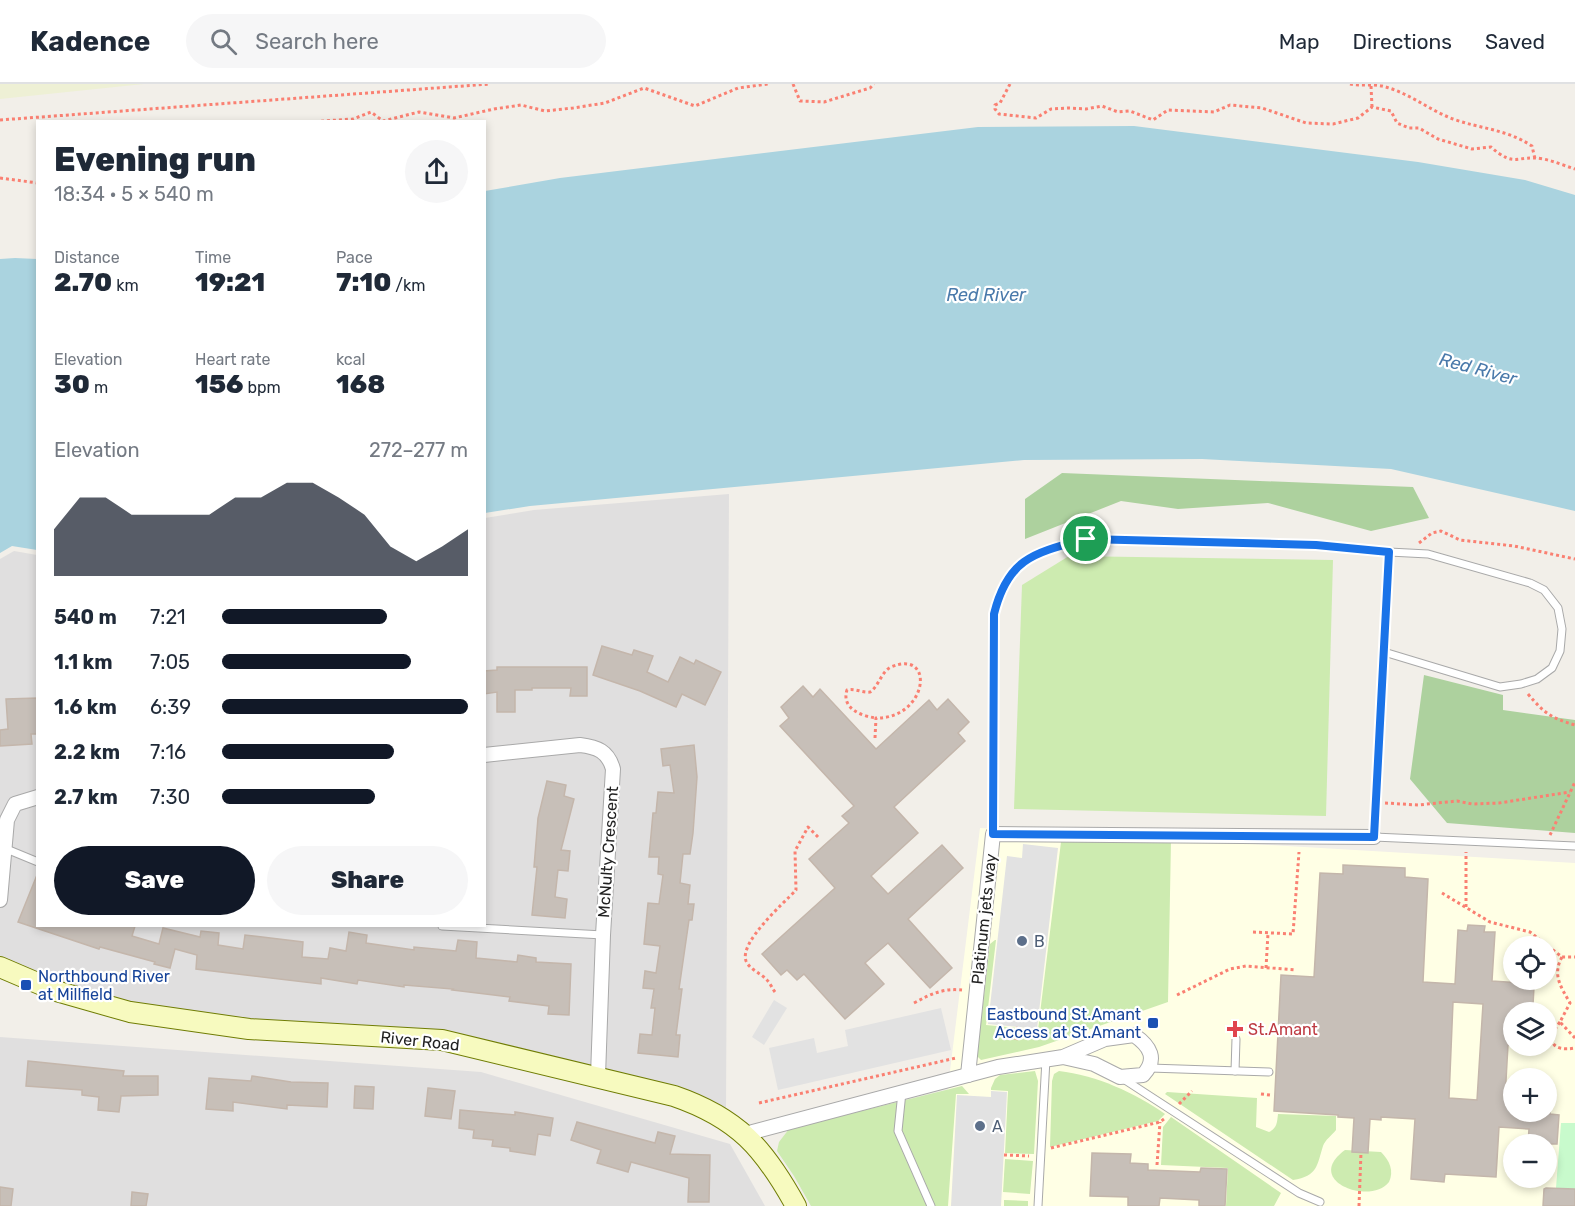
<!DOCTYPE html>
<html lang="en">
<head>
<meta charset="utf-8">
<style>
	body { margin:0; font-family:Rubik,sans-serif; background:#f6f6f7; color:#1f2937; height:100vh; display:flex; flex-direction:column; font-size:22px; white-space:nowrap }
	* { box-sizing:border-box; margin:0 }
	p { font-size:20px; color:#747a83 }
	.icon { flex:none; width:33px; height:33px; fill:none; stroke:currentColor; stroke-width:2; stroke-linecap:round; stroke-linejoin:round }
	.map { position:relative; flex:1; overflow:hidden }
	.sheet { position:absolute; left:36px; top:36px; width:450px; height:807px; display:flex; flex-direction:column; background:#fff; border-radius:0px; box-shadow:0 3px 9px #0003 }
	.sheet>* { flex:none }
	.controls { position:absolute; left:1503px; top:852px; display:grid; gap:12px }
	.controls a { display:grid; place-items:center; width:54px; height:54px; border-radius:50%; background:#fff; box-shadow:0 3px 9px #0003; font-size:30px }
	.pin { position:absolute; display:grid; place-items:center; width:51px; height:51px; color:#fff; margin:-26px; border:3px solid #fff; border-radius:50%; box-shadow:0 2px 6px #0007 }
	.round { display:grid; place-items:center; flex:none; width:63px; height:63px; border-radius:32px; background:#f6f6f7 }
	.headline { display:flex; align-items:center; justify-content:space-between; height:102px; padding:0 18px }
	h1 { font-size:33px; font-weight:800; line-height:45px }
	.stats { display:grid; grid-template-columns:repeat(3,1fr); gap:9px; height:102px; padding:6px 18px }
	.stats div { display:grid; align-content:center }
	.stats b { font-size:26px; font-weight:800 }
	.stats small { font-size:16px; font-weight:400 }
	.stats p { font-size:16px }
	.chart { height:168px; padding:12px 18px }
	.chart p { display:flex; justify-content:space-between }
	.chart svg { width:100%; height:108px; margin-top:6px; fill:#111827; opacity:.7 }
	.action { display:flex; gap:12px; margin-top:auto; padding:12px 18px }
	.action a { flex:1; height:69px; border-radius:36px; background:#111827; color:#fff; font-size:24px; font-weight:800; line-height:69px; text-align:center }
	.action a+a { background:#f6f6f7; color:#1f2937 }
	ul { padding:0 18px; list-style:none; font-size:20px }
	li { display:grid; grid-template-columns:96px 72px 1fr; align-items:center; height:45px }
	li i { height:15px; border-radius:8px; background:#111827 }
	header { display:flex; align-items:center; gap:36px; box-sizing:border-box; height:84px; padding:0 30px; background:#fff; border-bottom:2px solid #e0e1e3 }
	header strong { font-size:28px }
	nav { display:flex; gap:33px; margin-inline-start:auto; font-size:21px }
	.search { width:420px; height:54px; background:#f6f6f7; display:flex; align-items:center; gap:15px; box-sizing:border-box; padding:0 21px; border-radius:33px; color:#747a83; font-size:22px }
	.map>svg:first-child { display:block }
	.residential { fill:#e0dfdf }
	.education { fill:#ffffe5; fill-rule:evenodd }
	.farmland { fill:#eef0d5 }
	.grass { fill:#cdebb0 }
	.forest { fill:#add19e }
	.park { fill:#c8facc }
	.parking { fill:#e2e2e2 }
	.water { fill:#aad3df }
	.building { fill:#c7bfb8; stroke:#c4b6ab; stroke-width:1.5; fill-rule:evenodd }
	.lines { fill:none; stroke-linecap:round; stroke-linejoin:round }
	.lane-casing { stroke:#a9a9a9; stroke-width:9 }
	.street-casing { stroke:#a9a9a9; stroke-width:16 }
	.secondary-casing { stroke:#707d05; stroke-width:22 }
	.path { stroke:#fa8072; stroke-width:3; stroke-dasharray:3 3; stroke-linecap:butt }
	.lane { stroke:#fff; stroke-width:7 }
	.street { stroke:#fff; stroke-width:14 }
	.secondary { stroke:#f7fabf; stroke-width:20 }
	.route-casing { stroke:#fff; stroke-width:12 }
	.route { stroke:#1a73e8; stroke-width:8 }
	.service-dot { fill:#5c6f8a; stroke:#fff; stroke-width:2 }
	.transit-dot { fill:#1a4fb4; stroke:#fff; stroke-width:2 }
	.health-dot { fill:#e0444e; stroke:#fff; stroke-width:2 }
	.labels { text-anchor:middle; dominant-baseline:central; stroke-width:4.5; stroke-linejoin:round; paint-order:stroke }
	.street-label { font-size:16px; fill:#222; stroke:#fff }
	.service-label { font-size:16px; fill:#4e5e75; stroke:#fff; text-anchor:start }
	.transit-label { font-size:16px; fill:#164399; stroke:#fff; text-anchor:start }
	.health-label { font-size:16px; fill:#be3a42; stroke:#fff; text-anchor:start }
	.water-label { font-size:18px; font-style:italic; fill:#4a7aab; stroke:#fff }
</style>
</head>
<body>
<header>
<strong>Kadence</strong>
<div class="search"><svg class="icon" aria-label="search" viewBox="0 0 24 24"><circle cx="10" cy="10" r="6"/><path d="M15 15l6 6"/></svg>Search here</div>
<nav><a>Map</a><a>Directions</a><a>Saved</a></nav>
</header>
<div class="map">
<svg width="1575" height="1122" viewBox="0 0 1575 1122">
	<rect width="100%" height="100%" fill="#f2efe9"/>
	<g class="residential">
		<polygon points="729,410 726,1027 446,950 204,939 62,906 0,874 0,475 14,467 37,471 38,842 484,842 485,434 534,426"/>
		<polygon points="0,953 481,988 730,1060 765,1122 0,1122"/>
	</g>
	<path class="education" d="M980 744 1575 779V1122H830L947 1011ZM1514 862H1546V896H1514ZM1514 928H1546V962H1514ZM1514 994H1546V1028H1514ZM1514 1060H1546V1094H1514Z"/>
	<polygon class="farmland" points="0,0 144,0 0,15"/>
	<g class="grass">
		<polygon points="1069,472 1333,476 1326,732 1014,725 1022,501"/>
		<polygon points="1171,756 1168,918 1039,963 981,976 977,972 990,860 995,856 996,856 986,941 1038,946 1061,758"/>
		<polygon points="1035,987 1038,997 1034,1070 1005,1069 1008,1007 991,1006 991,1004 995,995 1000,991"/>
		<path d="M1059 987C1096 991 1135 1009 1165 1030L1158 1037 1050 1063 1052 997 1054 990Z"/>
		<polygon points="962,1002 969,1010 956,1010 948,1122 811,1122 794,1092 777,1067 779,1058 789,1045"/>
		<path d="M1167 1008 1257 1014 1256 1043 1269 1048C1277 1044 1277 1039 1278 1030L1336 1032V1046C1332 1051 1325 1056 1323 1062 1317 1081 1318 1092 1293 1096L1165 1010Z"/>
		<polygon points="1171,1033 1281,1109 1274,1122 1226,1122 1228,1084 1161,1081 1163,1043"/>
		<path d="M1345 1066 1381 1068C1390 1077 1394 1087 1389 1098 1371 1122 1302 1097 1345 1066Z"/>
		<polygon points="1005,1075 1033,1077 1030,1110 1003,1108"/>
		<polygon points="1004,1116 1028,1117 1028,1122 1004,1122"/>
	</g>
	<g class="forest">
		<polygon points="1062,389 1413,403 1429,434 1371,447 1268,419 1178,425 1121,417 1025,455 1025,415"/>
		<polygon points="1424,591 1503,611 1503,626 1575,636 1575,749 1447,739 1410,695"/>
	</g>
	<polygon class="park" points="1561,1039 1575,1039 1575,1105 1556,1104"/>
	<g class="parking">
		<polygon points="1023,760 1058,764 1037,945 988,940 1007,772 1022,774"/>
		<polygon points="774,916 787,924 764,961 752,953"/>
		<polygon points="941,924 951,966 778,1006 769,964 814,954 817,969 848,962 845,946"/>
		<polygon points="991,1007 1007,1008 1001,1122 951,1122 957,1011 991,1013"/>
	</g>
	<g class="water">
		<polygon points="1134,42 1418,78 1525,96 1575,111 1575,427 1391,385 1202,375 1024,376 530,422 485,429 485,107 560,94 978,43"/>
		<polygon points="15,174 37,175 37,466 12,462 0,469 0,175"/>
	</g>
	<g class="building">
		<polygon points="602,562 632,571 634,566 653,572 647,588 668,598 680,573 694,580 696,576 721,588 705,621 682,610 676,623 640,607 593,591"/>
		<polygon points="497,583 587,583 587,612 570,612 571,604 532,604 532,606 515,606 515,628 497,628 497,608 484,610 484,587 497,586"/>
		<polygon points="803,602 813,613 820,605 876,665 929,616 937,626 948,615 969,638 958,649 965,657 894,723 918,749 871,792 888,810 942,761 963,784 908,835 952,884 930,904 888,859 865,879 884,900 845,935 804,890 797,896 787,886 781,891 762,870 835,804 809,775 849,739 842,732 854,722 780,642 789,634 781,623"/>
		<polygon points="38,614 38,650 31,650 32,660 0,662 0,646 8,645 6,615"/>
		<polygon points="694,661 697,693 693,749 690,770 683,770 680,799 690,801 688,820 694,820 692,836 689,836 679,905 682,905 676,951 680,951 678,973 638,969 640,950 652,951 655,924 651,924 654,905 643,904 645,887 656,889 660,862 644,860 648,819 659,820 663,791 658,790 659,773 649,773 653,729 656,729 658,708 674,709 670,681 663,682 661,665"/>
		<polygon points="547,697 566,701 564,712 574,715 561,766 570,767 568,787 558,786 555,813 567,815 565,834 532,831 537,783 534,783 538,734"/>
		<path d="M1343 781 1405 784V793L1428 795 1423 898 1455 900 1458 846 1467 847 1468 841 1485 842 1484 848H1495L1492 897 1521 899V902L1534 903 1533 921 1520 920 1519 928H1514V962L1508 961 1505 1014H1514V1028H1550V1030L1559 1031 1557 1060H1528L1529 1045 1499 1043 1496 1093 1445 1090 1444 1098 1411 1095 1415 1035 1381 1033V1036L1370 1035 1368 1069 1352 1068 1354 1034 1338 1033V1031L1274 1027 1281 891 1314 893 1320 789 1343 790ZM1453 918 1483 920 1477 1016 1449 1014Z"/>
		<polygon points="37,791 38,842 135,842 132,852 159,860 163,844 200,853 201,847 219,849 218,861 243,865 245,851 303,858 302,873 328,875 330,864 346,867 349,848 367,851 366,859 414,866 414,863 456,867 458,856 477,858 476,874 517,878 518,871 536,874 536,878 571,880 569,931 548,930 549,922 509,917 510,913 452,906 453,905 404,901 404,903 358,896 357,900 321,894 321,900 196,885 197,871 175,865 170,884 154,880 155,878 100,863 99,865 18,838"/>
		<polygon points="28,977 124,987 123,992 158,992 158,1011 121,1012 119,1028 98,1026 99,1013 82,1011 82,1006 26,1002"/>
		<polygon points="252,992 291,998 328,999 327,1023 287,1021 287,1025 233,1018 233,1027 206,1025 209,994 251,997"/>
		<polygon points="355,1002 374,1003 373,1025 354,1024"/>
		<polygon points="428,1004 455,1007 451,1035 425,1032"/>
		<polygon points="460,1026 515,1031 515,1028 553,1034 550,1052 538,1050 535,1071 510,1067 510,1064 492,1062 493,1056 473,1054 474,1046 459,1044"/>
		<polygon points="577,1038 655,1059 658,1048 675,1052 670,1070 710,1071 709,1118 688,1118 689,1094 631,1078 628,1088 597,1079 601,1066 571,1056"/>
		<polygon points="1092,1069 1131,1070 1130,1079 1148,1080 1148,1086 1200,1088 1201,1084 1227,1085 1225,1122 1199,1122 1199,1116 1160,1114 1159,1122 1128,1122 1128,1113 1090,1112"/>
		<polygon points="0,1103 13,1105 11,1122 0,1122"/>
		<polygon points="1546,1104 1575,1105 1575,1122 1543,1122 1544,1105"/>
		<polygon points="132,1108 148,1110 146,1122 131,1122"/>
	</g>
	<g class="lines">
		<g class="lane-casing">
			<g id="lane">
				<polyline points="1384,568 1374,753 1575,762"/>
				<path d="M993 750 994 530C1008 474 1034 469 1086 455L1316 461 1389 468 1384 568 1500 603 1521 600 1537 595 1552 584 1560 567 1562 545 1558 524 1544 506 1530 499 1428 470 1389 468"/>
				<polyline points="4,764 38,778"/>
				<polyline points="442,842 603,851"/>
				<polyline points="1150,984 1269,988"/>
				<polyline points="1235,987 1236,955"/>
				<polyline points="1122,994 1299,1109 1320,1118"/>
				<polyline points="902,1008 898,1047 931,1122"/>
				<polyline points="1038,1122 1046,975"/>
			</g>
		</g>
		<g class="street-casing">
			<g id="street">
				<path d="M484 671 580 661C597 663 608 667 613 685L603 851 598 992"/>
				<polyline points="0,816 7,736 15,720 38,713"/>
				<polyline points="968,991 993,750 1374,753"/>
				<path d="M745 1050 998 983 1063 973 1105 955 1134 951C1150 962 1158 975 1143 991L1120 993 1094 980 1063 973"/>
			</g>
		</g>
		<g class="secondary-casing">
			<path id="secondary" d="M0 883 56 907 130 928 249 945 442 956 674 1012C738 1034 764 1064 796 1122"/>
		</g>
		<g class="path">
			<polyline points="793,0 800,17 824,18 870,4 874,0"/>
			<path d="M1010 0 1000 19 995 21V25L999 30 1036 34 1051 25 1068 24 1086 25 1102 22 1118 28 1130 27 1153 36 1168 26 1214 28 1230 21 1262 24 1306 39 1333 40 1358 34 1372 23 1391 27 1397 39 1409 44H1419L1438 55 1472 65 1491 63C1516 85 1517 70 1543 75 1554 77 1565 82 1575 85"/>
			<path d="M1350 0C1360 2 1372 0 1382 2 1408 8 1429 26 1453 35 1481 45 1506 45 1532 62L1535 75"/>
			<polyline points="1371,2 1372,23"/>
			<polyline points="0,36 490,0"/>
			<polyline points="309,38 353,35 371,28 383,37 419,28 454,34 494,25 521,21 545,27 573,24 605,19 644,4 695,22 738,4 768,0"/>
			<polyline points="0,94 38,99"/>
			<polyline points="1419,459 1432,449 1441,447 1460,456 1514,462 1575,475"/>
			<path d="M1528 610C1544 629 1551 634 1575 641"/>
			<path d="M875 654 876 634C928 635 936 564 891 583 881 588 879 602 870 608 862 609 855 604 847 606 841 624 861 632 876 634"/>
			<polyline points="1385,719 1418,721 1457,717 1472,720 1499,719 1570,708"/>
			<polyline points="1550,751 1575,698"/>
			<polyline points="1442,809 1490,838 1530,848 1562,873 1575,873"/>
			<polyline points="1466,823 1466,768"/>
			<polyline points="1253,848 1293,850 1299,768"/>
			<path d="M1562 873C1552 891 1561 903 1570 919L1560 938 1575 954"/>
			<polyline points="1266,884 1268,849"/>
			<path d="M775 908C772 904 770 899 767 896 761 889 750 886 746 877 739 858 784 819 796 806L795 767 808 743 818 753"/>
			<polyline points="1177,911 1230,885 1246,882 1296,886"/>
			<path d="M914 919C931 910 943 904 962 906"/>
			<path d="M1560 938C1546 956 1551 968 1575 964"/>
			<polyline points="1016,956 1018,943"/>
			<polyline points="1261,1010 1270,1011"/>
			<polyline points="759,1019 956,974"/>
			<polyline points="1179,1020 1192,1007"/>
			<polyline points="1051,1064 1160,1038 1164,1035"/>
			<polyline points="1004,1071 1029,1072"/>
			<polyline points="1157,1081 1160,1038"/>
			<polyline points="1359,1122 1361,1068"/>
		</g>
		<use href="#lane" class="lane"/>
		<use href="#street" class="street"/>
		<use href="#secondary" class="secondary"/>
	</g>
	<g class="lines">
		<g class="route-casing">
			<path id="route" d="M1086 455 1316 461 1389 468 1374 753 993 750 994 530C1008 474 1034 469 1086 455Z"/>
		</g>
		<use href="#route" class="route"/>
	</g>
	<g class="service-dot">
		<circle cx="1022" cy="857" r="6"/>
		<circle cx="980" cy="1042" r="6"/>
	</g>
	<g class="transit-dot">
		<rect x="20" y="895" width="12" height="12" rx="3"/>
		<rect x="1147" y="933" width="12" height="12" rx="3"/>
	</g>
	<path class="health-dot" d="M1232 936h6v6h6v6h-6v6h-6v-6h-6v-6h6z"/>
	<g class="labels">
		<g class="street-label">
			<text transform="translate(608 768) rotate(-86)">McNulty Crescent</text>
			<text transform="translate(984 835) rotate(-84)">Platinum jets way</text>
			<text transform="translate(420 957) rotate(6)">River Road</text>
		</g>
		<g class="service-label">
			<text x="1034" y="857">B</text>
			<text x="992" y="1042">A</text>
		</g>
		<g class="transit-label">
			<text x="38" y="892">Northbound River<tspan x="38" dy="18">at Millfield</tspan></text>
			<text x="1141" y="930" text-anchor="end">Eastbound St.Amant<tspan x="1141" dy="18">Access at St.Amant</tspan></text>
		</g>
		<g class="health-label">
			<text x="1248" y="945">St.Amant</text>
		</g>
		<g class="water-label">
			<text x="986" y="211">Red River</text>
			<text transform="translate(1478 285) rotate(15)">Red River</text>
		</g>
	</g>
</svg>
<div class="controls">
<a><svg class="icon" aria-label="locate" viewBox="0 0 24 24"><circle cx="12" cy="12" r="6"/><path d="M12 2v4M12 18v4M2 12h4M18 12h4"/></svg></a>
<a><svg class="icon" aria-label="layers" viewBox="0 0 24 24"><path d="M12 4l9 5-9 5-9-5zM3 14l9 5 9-5"/></svg></a>
<a>+</a>
<a>−</a>
</div>
<div class="pin" style="left:1086px;top:455px;background:#1e9e55"><svg class="icon" aria-label="arrive" viewBox="0 0 24 24"><path d="M6 21V4h12l-3 4 3 4H6"/></svg></div>
<section class="sheet">
<div class="headline"><div><h1>Evening run</h1><p>18:34 · 5 × 540 m</p></div><a class="round"><svg class="icon" aria-label="share" viewBox="0 0 24 24"><path d="M12 15V3M7 8l5-5 5 5M5 13v7h14v-7"/></svg></a></div>
<div class="stats">
<div><p>Distance</p><b>2.70<small> km</small></b></div>
<div><p>Time</p><b>19:21</b></div>
<div><p>Pace</p><b>7:10<small> /km</small></b></div>
</div>
<div class="stats">
<div><p>Elevation</p><b>30<small> m</small></b></div>
<div><p>Heart rate</p><b>156<small> bpm</small></b></div>
<div><p>kcal</p><b>168</b></div>
</div>
<div class="chart"><p><span>Elevation</span>272–277 m</p>
<svg viewBox="0 0 160 44" preserveAspectRatio="none"><path d="M0 44V25L10 12L20 12L30 19L40 19L50 19L60 19L70 12L80 12L90 6L100 6L110 12L120 19L130 32L140 38L150 32L160 25V44z"/></svg>
</div>
<ul>
<li><b>540 m</b>7:21<i style="width:67%"></i></li>
<li><b>1.1 km</b>7:05<i style="width:77%"></i></li>
<li><b>1.6 km</b>6:39<i style="width:100%"></i></li>
<li><b>2.2 km</b>7:16<i style="width:70%"></i></li>
<li><b>2.7 km</b>7:30<i style="width:62%"></i></li>
</ul>
<div class="action"><a>Save</a><a>Share</a></div>
</section>
</div>
</body>
</html>
